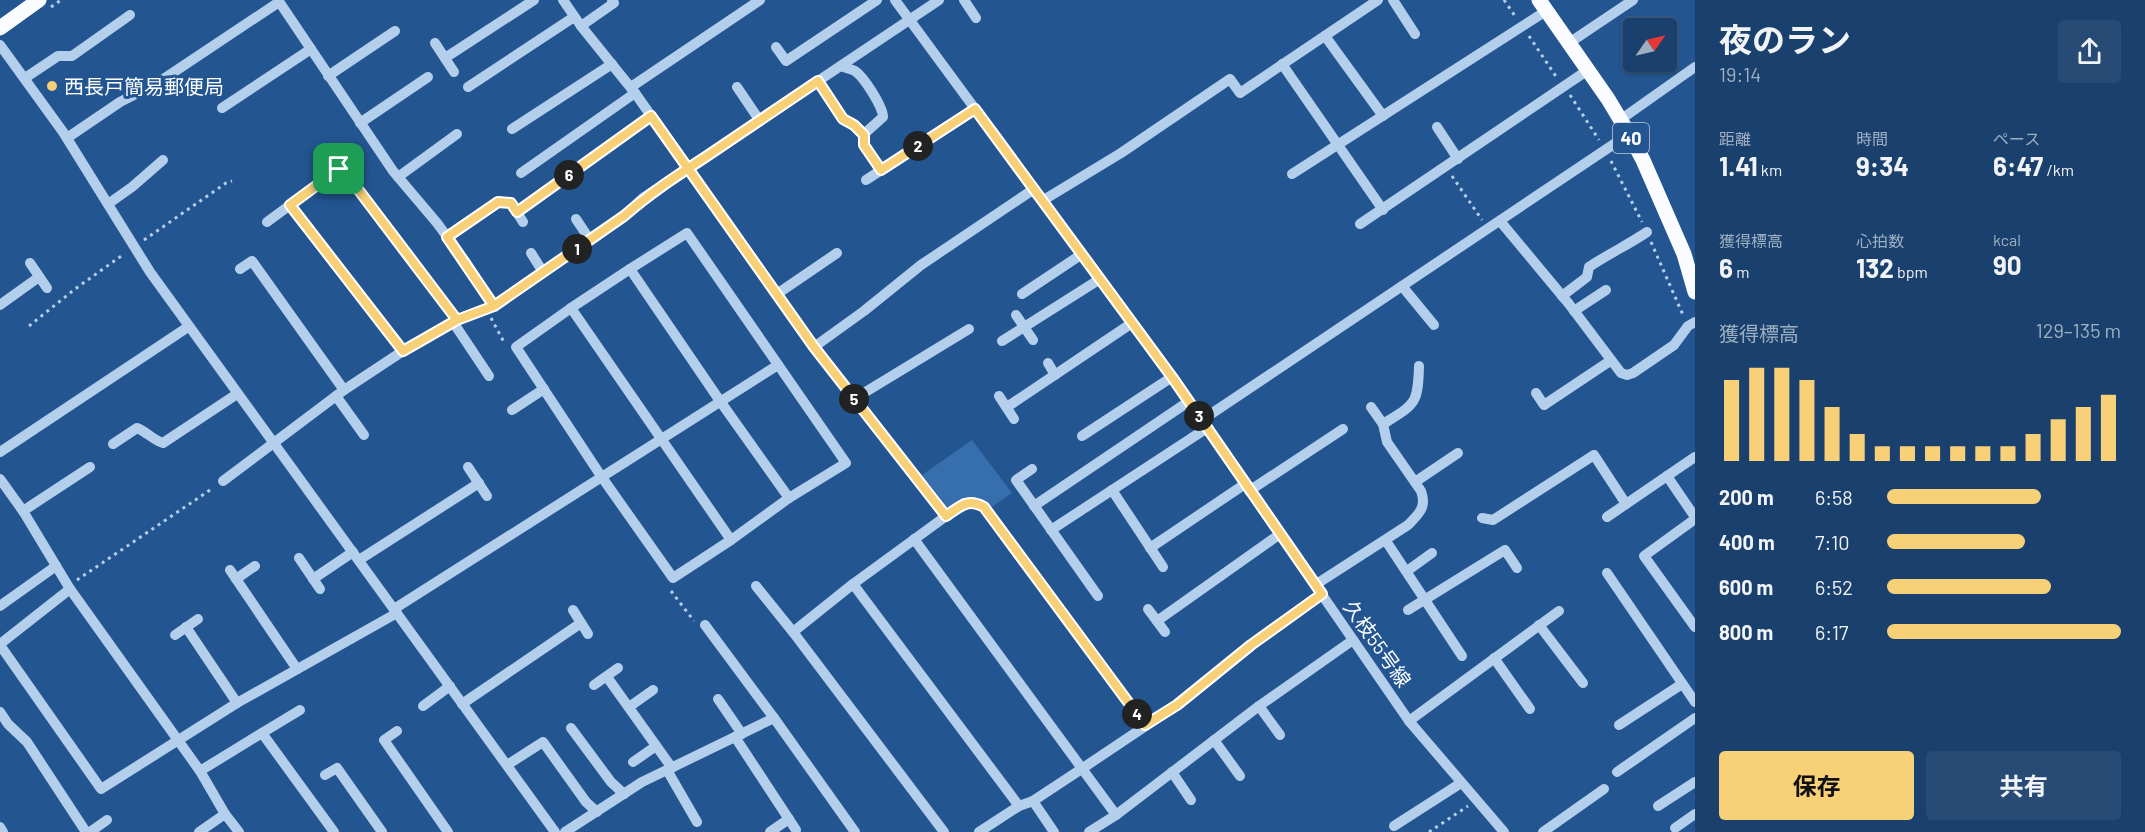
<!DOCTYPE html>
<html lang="ja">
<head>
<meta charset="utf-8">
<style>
	body { margin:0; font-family:Barlow,"Noto Sans JP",sans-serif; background:#274b75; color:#f1f3f6; height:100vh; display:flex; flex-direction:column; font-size:22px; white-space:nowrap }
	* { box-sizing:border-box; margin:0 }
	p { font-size:20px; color:#9fafc2 }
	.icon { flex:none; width:33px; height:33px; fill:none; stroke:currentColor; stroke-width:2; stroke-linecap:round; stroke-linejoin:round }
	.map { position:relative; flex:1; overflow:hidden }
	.side { display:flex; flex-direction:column; background:#1a406d; width:450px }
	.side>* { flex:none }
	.needle { width:39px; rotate:56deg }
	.controls { position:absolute; left:1623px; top:18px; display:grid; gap:12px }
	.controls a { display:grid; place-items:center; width:54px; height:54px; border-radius:6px; background:#1a406d; box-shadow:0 2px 4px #0004,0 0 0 2px #385980; font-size:30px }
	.pin { position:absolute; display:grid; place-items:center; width:51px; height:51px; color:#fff; margin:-26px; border-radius:12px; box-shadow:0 3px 9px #0006 }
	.km { position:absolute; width:30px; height:30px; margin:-15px; border-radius:50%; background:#222; color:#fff; font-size:16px; line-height:30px; text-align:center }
	.round { display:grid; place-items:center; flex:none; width:63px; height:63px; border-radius:6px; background:#274b75 }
	.headline { display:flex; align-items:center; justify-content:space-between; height:102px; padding:0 24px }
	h1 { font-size:33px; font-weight:700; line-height:45px }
	.figures { display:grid; grid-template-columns:repeat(3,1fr); gap:9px; height:102px; padding:6px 24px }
	.figures div { display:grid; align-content:center }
	.figures b { font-size:26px; font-weight:700 }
	.figures small { font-size:16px; font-weight:400 }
	.figures p { font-size:16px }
	.chart { height:168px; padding:12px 24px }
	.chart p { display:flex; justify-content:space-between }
	.chart svg { width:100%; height:108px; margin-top:6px; stroke:#f7d077; stroke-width:6 }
	.action { display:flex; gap:12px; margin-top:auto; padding:12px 24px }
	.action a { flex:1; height:69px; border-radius:6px; background:#f7d077; color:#111; font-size:24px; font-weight:700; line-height:69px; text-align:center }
	.action a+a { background:#274b75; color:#f1f3f6 }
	ul { padding:0 24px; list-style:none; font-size:20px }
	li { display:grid; grid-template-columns:96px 72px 1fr; align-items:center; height:45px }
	li i { height:15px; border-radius:8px; background:#f7d077 }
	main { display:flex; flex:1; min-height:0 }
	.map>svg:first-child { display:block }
	.green { fill:#376fae }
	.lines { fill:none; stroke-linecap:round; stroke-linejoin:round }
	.path { stroke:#b4cfec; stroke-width:3; stroke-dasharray:3 4.5; stroke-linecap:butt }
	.minor { stroke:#b4cfec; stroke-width:10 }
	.major { stroke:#fafcff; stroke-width:15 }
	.route-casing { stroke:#fff; stroke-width:12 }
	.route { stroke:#f7d077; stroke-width:8 }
	.poi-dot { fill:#f7d077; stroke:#235591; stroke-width:2 }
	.labels { text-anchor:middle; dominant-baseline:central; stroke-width:6; stroke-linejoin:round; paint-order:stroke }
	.shield { fill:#235591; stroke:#bdccde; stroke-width:1.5 }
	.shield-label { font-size:18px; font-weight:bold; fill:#fff }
	.poi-label { font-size:20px; fill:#fff; stroke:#235591; text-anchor:start }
	.street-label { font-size:20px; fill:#fff; stroke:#235591 }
</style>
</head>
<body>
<main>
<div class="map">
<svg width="1695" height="832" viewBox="0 0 1695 832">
	<rect width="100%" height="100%" fill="#235591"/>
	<polygon class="green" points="972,440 1012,493 989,509 985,504 949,509 922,475"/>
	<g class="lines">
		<g class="path">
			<polyline points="1504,0 1515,16"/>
			<polyline points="51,7 61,0"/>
			<polyline points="1529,36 1557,78"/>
			<polyline points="1570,95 1599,140"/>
			<polyline points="1611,161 1642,222"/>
			<polyline points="1452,176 1482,220"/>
			<polyline points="144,240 226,183 232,181"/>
			<polyline points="1651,242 1683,315"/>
			<polyline points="491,318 505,344"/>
			<polyline points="29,326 75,289 124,254"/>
			<polyline points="77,580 213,488"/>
			<polyline points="671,591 694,621"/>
			<polyline points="1222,668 1313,600"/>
			<polyline points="1429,832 1468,806"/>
		</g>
		<g class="minor">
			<polyline points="278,0 393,171 437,223 465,261 494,306"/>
			<polyline points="563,0 581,26 635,93 814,347 946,516"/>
			<polyline points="895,0 1172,377 1409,721 1504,832"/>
			<polyline points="964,0 976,18"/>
			<polyline points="1393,0 1415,34"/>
			<polyline points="581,26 614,3 612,0"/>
			<polyline points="1325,36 1383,116"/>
			<polyline points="435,43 454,72"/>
			<polyline points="1569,43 1633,0"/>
			<polyline points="0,45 63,132 150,272 555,832"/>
			<polyline points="776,47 786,61 877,0"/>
			<polyline points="445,58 534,0"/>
			<polyline points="1282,64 1383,210"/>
			<path d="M841 66C845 68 851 69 855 71 864 77 883 107 883 117L864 134V145L881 170"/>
			<polyline points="328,76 395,31"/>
			<polyline points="25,78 58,56 72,56 130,15"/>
			<polyline points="818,81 843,119 854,125 864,134"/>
			<polyline points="468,87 574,17"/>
			<polyline points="631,87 760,0"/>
			<polyline points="737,87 760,121"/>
			<polyline points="222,108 311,49"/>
			<polyline points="1620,120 1695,67"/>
			<polyline points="360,123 428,77"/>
			<polyline points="1437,127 1458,159"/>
			<polyline points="512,129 612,64"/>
			<polyline points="67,138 120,102 159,82 279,2"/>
			<polyline points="521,173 635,93"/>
			<polyline points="1292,174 1546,11"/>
			<polyline points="398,177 457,134"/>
			<polyline points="866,180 975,109"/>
			<polyline points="1042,201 1121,153 1230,79 1240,93 1378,0"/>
			<polyline points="108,204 132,187 163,160"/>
			<polyline points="289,205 403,351"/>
			<polyline points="517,212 651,116"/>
			<polyline points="576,219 590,240"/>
			<polyline points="1500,221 1569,304 1621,373 1627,375 1633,373 1674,345 1688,326 1695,322"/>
			<polyline points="267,222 339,169 351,180 457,320"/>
			<polyline points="1360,224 1588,70"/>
			<polygon points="687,233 846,463 789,498 720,401 630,269"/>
			<polyline points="447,237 498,202 511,203 523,222"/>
			<polyline points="531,253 543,272"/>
			<polyline points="30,263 47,288"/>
			<polyline points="240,269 252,261 344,390"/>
			<polyline points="630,269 571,308 731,540 789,498"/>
			<polyline points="1402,286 1434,325"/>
			<polyline points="777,294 837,253"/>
			<polyline points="1022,294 1082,254"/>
			<path d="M1562 296 1587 277 1589 267C1608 254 1628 245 1647 232"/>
			<polyline points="0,305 39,277"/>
			<polyline points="571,308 516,347 601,476 673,578 731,540"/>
			<polyline points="1574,311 1606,290"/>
			<polyline points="1016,315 1033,340"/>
			<polyline points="453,322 489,376"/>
			<polyline points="1002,341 1100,279"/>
			<polyline points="814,347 864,311 921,265 1034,189"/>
			<polyline points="1048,363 1055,375"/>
			<polyline points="1536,393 1544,405 1610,361"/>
			<polyline points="336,396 364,435"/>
			<polyline points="999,396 1014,419"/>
			<polyline points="854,399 969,329"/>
			<polyline points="1007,407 1132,323"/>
			<polyline points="512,410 544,389"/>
			<polyline points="1202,420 1629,134"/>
			<path d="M1383 424C1415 404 1418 405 1419 366"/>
			<polyline points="1082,436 1172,377"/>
			<path d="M113 444 137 428C147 432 153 440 163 443L237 394"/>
			<polyline points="0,452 188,327"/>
			<polyline points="468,467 487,496"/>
			<polyline points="1032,469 1016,480 1098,596"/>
			<polyline points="1667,476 1695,517"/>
			<polyline points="0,479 23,511 70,589 200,771 225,814 239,832"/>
			<polyline points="223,481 344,390 403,351 457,320 494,306 597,236 624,216 643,198 939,0"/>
			<polyline points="1415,482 1458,453"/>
			<polyline points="1112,490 1163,567"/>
			<polyline points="1249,491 1343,429"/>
			<polyline points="1034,506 1188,402"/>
			<polyline points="23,511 90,467"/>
			<polyline points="1607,517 1695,457"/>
			<polyline points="1482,518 1493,520 1594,455 1626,504"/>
			<polyline points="1695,519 1644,556 1695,627"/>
			<polyline points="1051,530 1207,428"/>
			<polyline points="914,539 1116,815"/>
			<polyline points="1386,541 1462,656"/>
			<polyline points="1150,548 1245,484"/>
			<polyline points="299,558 320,589"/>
			<polyline points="359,560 479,483"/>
			<polyline points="230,570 297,669"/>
			<polyline points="1407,571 1432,553"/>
			<polyline points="1607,573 1695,702"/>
			<polyline points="236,579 255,566"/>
			<polyline points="313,579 353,552"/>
			<polyline points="853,584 1019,806"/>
			<path d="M1315 585 1408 525C1419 514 1427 507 1421 491L1387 442 1383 424 1371 407"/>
			<polyline points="756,586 793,632"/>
			<polyline points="0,606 56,566"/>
			<polyline points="394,609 778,365"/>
			<polyline points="1148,609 1165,632"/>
			<polyline points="573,610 588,634"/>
			<polyline points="1408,610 1505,550 1517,568"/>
			<polyline points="1157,621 1280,534"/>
			<polyline points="705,625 774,718"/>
			<polyline points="1539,625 1583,683"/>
			<polyline points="186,627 237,703"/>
			<polyline points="175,635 198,619"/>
			<polyline points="0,644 70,589"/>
			<polyline points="0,645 101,789 237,703 397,613"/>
			<polyline points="1494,658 1530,709"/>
			<polyline points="607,677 672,768"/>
			<polyline points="594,685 618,668"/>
			<polyline points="718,699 742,734"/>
			<polyline points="462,704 581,623"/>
			<polyline points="423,706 450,686"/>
			<polyline points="1259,706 1280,735"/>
			<polyline points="629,707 653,690"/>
			<polyline points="0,712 8,724 27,742 86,832"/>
			<polyline points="1409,721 1559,611"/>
			<polyline points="1619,725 1682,684"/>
			<polyline points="571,728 611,782 624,794"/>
			<polyline points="397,731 384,740 448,832"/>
			<polyline points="262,733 300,710"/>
			<polyline points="735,737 796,830"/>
			<polyline points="1214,740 1240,776"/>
			<polyline points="633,762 656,746"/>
			<polyline points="507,765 543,742 586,802 597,812"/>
			<polyline points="667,770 697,822"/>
			<polyline points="200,771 262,733 334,832"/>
			<polyline points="1172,772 1191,800"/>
			<polyline points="1617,772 1695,718"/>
			<polyline points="325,775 337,768 382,832"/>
			<polyline points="1033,801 1054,832"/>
			<polyline points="1658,806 1695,782"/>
			<polyline points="1394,826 1461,783"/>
			<polyline points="0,827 3,832"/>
			<polyline points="1675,828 1695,814"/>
			<polyline points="90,832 107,820"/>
			<polyline points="199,832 225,814"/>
			<polyline points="565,832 642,782 774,718 855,832"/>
			<polyline points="770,832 789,819"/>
			<polyline points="944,832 793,632 853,584 964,503 975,503 984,507 1145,725"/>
			<polyline points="979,832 1019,806 1033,801 1083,768 1177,705 1214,676"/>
			<polyline points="1089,832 1116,815 1259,706 1353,640"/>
			<polyline points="1543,832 1604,789"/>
		</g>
		<g class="major">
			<polyline points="1539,0 1608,99 1629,134 1643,160 1684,254 1695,292"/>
			<polyline points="0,28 39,0"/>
		</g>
	</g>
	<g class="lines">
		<g class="route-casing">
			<path id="route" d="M339 169 290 205 403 351 457 320 494 306 624 216C650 193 678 175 707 156 744 131 781 106 818 81L843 119 854 125 864 135V145L881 170 975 109 1172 377 1322 594 1251 645 1177 705 1145 725 984 507C967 498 961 506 946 516L814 347 651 116 517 212 511 203 498 202 447 237 494 306 457 320 351 180 339 169"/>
		</g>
		<use href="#route" class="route"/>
	</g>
	<circle class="poi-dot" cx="52" cy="86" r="6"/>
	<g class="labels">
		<rect class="shield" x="1613" y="123" width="36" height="30" rx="4.5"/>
		<g class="shield-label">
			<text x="1631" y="138">40</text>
		</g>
		<g class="poi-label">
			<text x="64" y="86">西長戸簡易郵便局</text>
		</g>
		<g class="street-label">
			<text transform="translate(1378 643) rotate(55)">久枝55号線</text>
		</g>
	</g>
</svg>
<div class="controls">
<a><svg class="needle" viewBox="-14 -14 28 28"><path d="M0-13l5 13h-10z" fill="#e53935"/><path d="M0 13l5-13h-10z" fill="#9fafc2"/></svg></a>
</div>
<div class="pin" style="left:339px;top:169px;background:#1e9e55"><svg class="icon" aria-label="arrive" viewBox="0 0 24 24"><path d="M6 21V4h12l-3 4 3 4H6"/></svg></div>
<b class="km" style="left:577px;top:249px">1</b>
<b class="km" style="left:918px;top:146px">2</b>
<b class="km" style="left:1199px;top:416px">3</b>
<b class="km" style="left:1137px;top:714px">4</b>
<b class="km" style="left:854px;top:399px">5</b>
<b class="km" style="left:569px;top:175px">6</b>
</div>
<section class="side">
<div class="headline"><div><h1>夜のラン</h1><p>19:14</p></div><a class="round"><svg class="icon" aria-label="share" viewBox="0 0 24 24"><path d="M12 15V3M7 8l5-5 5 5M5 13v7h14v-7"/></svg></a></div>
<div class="figures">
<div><p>距離</p><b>1.41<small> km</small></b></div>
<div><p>時間</p><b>9:34</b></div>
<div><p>ペース</p><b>6:47<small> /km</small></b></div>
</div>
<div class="figures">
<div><p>獲得標高</p><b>6<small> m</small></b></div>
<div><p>心拍数</p><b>132<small> bpm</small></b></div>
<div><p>kcal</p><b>90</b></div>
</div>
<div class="chart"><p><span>獲得標高</span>129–135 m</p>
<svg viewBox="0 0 160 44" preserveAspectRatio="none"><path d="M5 44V11M15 44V6M25 44V6M35 44V11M45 44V22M55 44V33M65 44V38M75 44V38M85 44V38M95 44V38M105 44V38M115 44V38M125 44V33M135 44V27M145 44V22M155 44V17"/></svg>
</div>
<ul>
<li><b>200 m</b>6:58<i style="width:66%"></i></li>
<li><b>400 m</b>7:10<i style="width:59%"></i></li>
<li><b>600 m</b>6:52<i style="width:70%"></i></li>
<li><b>800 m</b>6:17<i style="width:100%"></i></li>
</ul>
<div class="action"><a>保存</a><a>共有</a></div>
</section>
</main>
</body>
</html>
